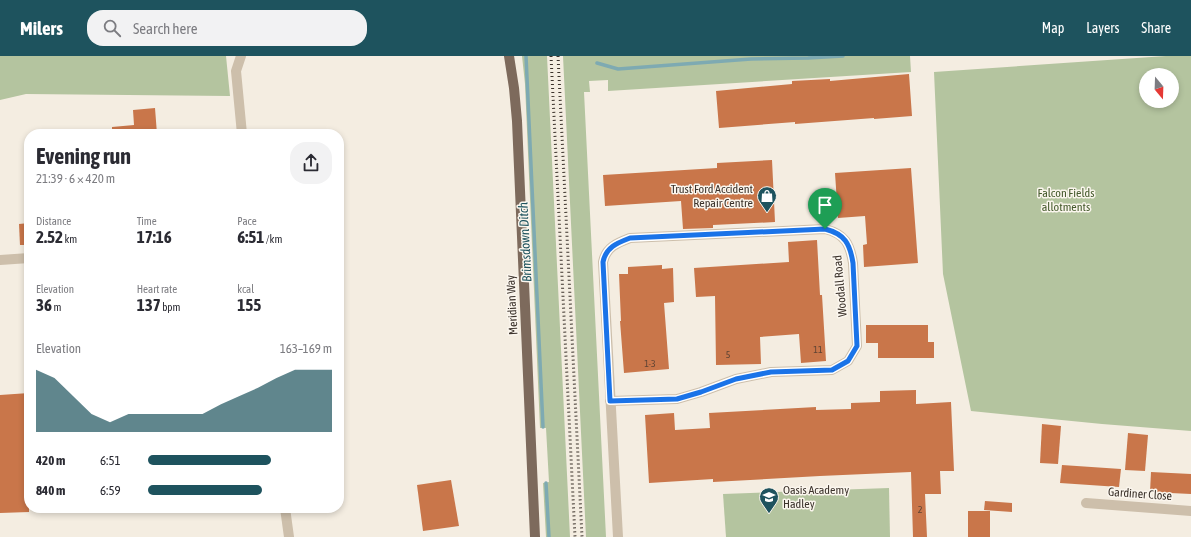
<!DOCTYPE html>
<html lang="en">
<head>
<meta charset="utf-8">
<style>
	body { margin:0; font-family:"Asap Condensed",sans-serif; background:#f2f2f3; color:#2b2b33; height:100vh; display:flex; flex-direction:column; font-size:15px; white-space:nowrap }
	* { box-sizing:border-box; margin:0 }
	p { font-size:13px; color:#7c7c81 }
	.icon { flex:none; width:22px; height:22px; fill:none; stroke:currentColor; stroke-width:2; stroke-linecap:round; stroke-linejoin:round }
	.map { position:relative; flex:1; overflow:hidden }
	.sheet { position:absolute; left:24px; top:73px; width:320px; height:384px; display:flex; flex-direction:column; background:#fff; border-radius:16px; box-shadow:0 2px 6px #0003 }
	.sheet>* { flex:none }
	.needle { width:26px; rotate:161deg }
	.fabs { position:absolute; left:1139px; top:12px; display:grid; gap:8px }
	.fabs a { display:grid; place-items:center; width:40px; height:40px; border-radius:50%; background:#fff; box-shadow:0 2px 6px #0003; font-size:20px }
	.pin { position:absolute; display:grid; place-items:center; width:34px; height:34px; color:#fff; margin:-41px -17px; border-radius:50% 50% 50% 0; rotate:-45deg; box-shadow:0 0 4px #0007 }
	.pin .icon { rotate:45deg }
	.round { display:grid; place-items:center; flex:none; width:42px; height:42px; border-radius:16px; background:#f2f2f3 }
	.head { display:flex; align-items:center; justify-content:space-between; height:68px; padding:0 12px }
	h1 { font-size:22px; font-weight:700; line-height:30px }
	.stats { display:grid; grid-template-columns:repeat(3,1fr); gap:6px; height:68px; padding:4px 12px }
	.stats div { display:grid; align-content:center }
	.stats b { font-size:17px; font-weight:700 }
	.stats small { font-size:11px; font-weight:400 }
	.stats p { font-size:11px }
	.chart { height:112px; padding:8px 12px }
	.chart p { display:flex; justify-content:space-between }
	.chart svg { width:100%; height:72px; margin-top:4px; fill:#1e535e; opacity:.7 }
	ul { padding:0 12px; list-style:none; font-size:13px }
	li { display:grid; grid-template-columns:64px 48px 1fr; align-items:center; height:30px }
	li i { height:10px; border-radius:5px; background:#1e535e }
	header { display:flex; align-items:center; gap:24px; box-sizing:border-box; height:56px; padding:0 20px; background:#1e535e; color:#fff }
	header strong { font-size:19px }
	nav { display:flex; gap:22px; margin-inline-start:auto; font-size:14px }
	.search { width:280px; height:36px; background:#f2f2f3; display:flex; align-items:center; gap:10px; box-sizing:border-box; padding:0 14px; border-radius:16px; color:#7c7c81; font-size:15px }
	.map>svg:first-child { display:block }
	.green { fill:#b4c49f; fill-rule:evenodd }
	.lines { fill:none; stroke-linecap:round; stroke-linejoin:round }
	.stream { stroke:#7eaab2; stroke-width:3.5 }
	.building { fill:#c9764a }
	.minor { stroke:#cdbfab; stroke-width:10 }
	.major { stroke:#7d6a5c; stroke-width:10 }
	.rail { stroke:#3b322b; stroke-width:3; stroke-dasharray:1 3; stroke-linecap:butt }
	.route-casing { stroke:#fff; stroke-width:8 }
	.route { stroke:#1a73e8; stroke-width:5 }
	.labels { text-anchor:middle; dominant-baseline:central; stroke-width:3; stroke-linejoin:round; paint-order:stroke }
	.number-label { font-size:10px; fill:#5e4333 }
	.poi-label { font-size:12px; fill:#3b322b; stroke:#fbf6ee; text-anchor:end }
	.park-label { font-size:12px; fill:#455a2d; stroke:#fbf6ee }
	.street-label { font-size:12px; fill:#3b322b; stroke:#fbf6ee }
	.water-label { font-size:13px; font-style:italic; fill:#1e535e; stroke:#fbf6ee }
</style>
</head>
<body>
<header>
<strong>Milers</strong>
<div class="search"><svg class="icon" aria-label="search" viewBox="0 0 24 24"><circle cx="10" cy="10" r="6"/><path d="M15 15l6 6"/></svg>Search here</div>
<nav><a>Map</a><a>Layers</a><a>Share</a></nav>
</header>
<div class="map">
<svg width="1191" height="481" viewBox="0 0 1191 481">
	<rect width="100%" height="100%" fill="#f4ede1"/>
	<g class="green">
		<polygon points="0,0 226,0 230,40 26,38 0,44"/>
		<polygon points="522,0 547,0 570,481 546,481 543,427 549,426 546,372 540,372 525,28"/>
		<polygon points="563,0 910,0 911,16 608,35 608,24 589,25 590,36 584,36 606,481 586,481"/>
		<path d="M1166 0H1191V375L1102 368 971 355 943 218 934 16ZM1146 19H1172V45H1146Z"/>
		<polygon points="889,432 890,481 726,481 723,438"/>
	</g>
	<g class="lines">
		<g class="stream">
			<polyline points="526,0 543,371"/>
			<polyline points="597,7 618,13 751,3 808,2 843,0"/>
			<polyline points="546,427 549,481"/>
		</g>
	</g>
	<g class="building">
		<polygon points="909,18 912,60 874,63 874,62 795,68 795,66 719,72 716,35 792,28 792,25 830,23 830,25"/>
		<polygon points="155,52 157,78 112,78 112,71 134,69 133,54"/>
		<polygon points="772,104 775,166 713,169 713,172 683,173 681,145 605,150 603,119 717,112 717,107"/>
		<polygon points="911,112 918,207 864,211 863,189 867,188 865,160 838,162 835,117"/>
		<polygon points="29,167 29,189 20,189 19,168"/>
		<polygon points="817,184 820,239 822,239 826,305 801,307 799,278 760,281 761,308 716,309 715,240 696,241 694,212 789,206 788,186"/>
		<polygon points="662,209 662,213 673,212 674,246 664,247 669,313 624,317 620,265 621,265 619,218 628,218 628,211"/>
		<polygon points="866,269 928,269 928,286 934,286 934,302 878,302 878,287 866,287"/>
		<polygon points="916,334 916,348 951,346 954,415 940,415 941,438 925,438 927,481 913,481 911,416 820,420 713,426 713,423 649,427 645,359 674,357 675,374 710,372 709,357 816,351 816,354 851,353 851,347 880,346 880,335"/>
		<polygon points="29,337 29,456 0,457 0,339"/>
		<polygon points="1042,368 1061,370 1058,408 1040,407"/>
		<polygon points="1128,377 1148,379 1145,415 1125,414"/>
		<polygon points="1062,409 1121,413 1119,431 1060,427"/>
		<polygon points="1151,416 1191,418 1191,438 1150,436"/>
		<polygon points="451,424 459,470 423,475 417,429"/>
		<polygon points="985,445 1012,447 1012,456 984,454"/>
		<rect x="968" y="455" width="22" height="26"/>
	</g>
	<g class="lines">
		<g class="minor">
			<polyline points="241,0 236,15 242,78"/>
			<polyline points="0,204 29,202"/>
			<path d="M610 345 677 343 701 336 736 323 771 316 832 314 848 305 857 290 853 207C850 188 845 178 825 173L630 182C617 187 606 191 603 206L618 481"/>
			<polyline points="1086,447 1191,455"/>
			<polyline points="285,452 289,481"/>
		</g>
		<polyline class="major" points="509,0 514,32 517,65 535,481"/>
		<g class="rail">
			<polyline points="551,0 575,481"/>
			<polyline points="558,0 582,481"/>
		</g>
	</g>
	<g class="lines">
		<g class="route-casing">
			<path id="route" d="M825 173C845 178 850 188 853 207L857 290 848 305 832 314 771 316 736 323 701 336 677 343 610 345 603 206C606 191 617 187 630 182Z"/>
		</g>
		<use href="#route" class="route"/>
	</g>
	<defs>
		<g id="shop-pin" transform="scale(1)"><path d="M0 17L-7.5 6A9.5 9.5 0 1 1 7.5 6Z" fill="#1e535e" stroke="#fbf6ee"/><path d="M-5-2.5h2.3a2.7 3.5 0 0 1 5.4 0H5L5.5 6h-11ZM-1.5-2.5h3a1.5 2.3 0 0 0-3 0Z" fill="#fff"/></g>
		<g id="school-pin" transform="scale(1)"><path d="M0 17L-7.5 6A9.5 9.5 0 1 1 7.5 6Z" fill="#1e535e" stroke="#fbf6ee"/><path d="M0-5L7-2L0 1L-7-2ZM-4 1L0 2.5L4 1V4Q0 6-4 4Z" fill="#fff"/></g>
	</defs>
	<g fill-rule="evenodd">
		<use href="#shop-pin" x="767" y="140"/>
		<use href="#school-pin" x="769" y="441"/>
	</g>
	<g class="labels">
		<g class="number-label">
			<text x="818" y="293">11</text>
			<text x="728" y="298">5</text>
			<text x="650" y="307">1-3</text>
			<text x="920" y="453">2</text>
		</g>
		<g class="poi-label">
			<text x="753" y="133">Trust Ford Accident<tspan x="753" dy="14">Repair Centre</tspan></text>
			<text x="783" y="434" text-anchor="start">Oasis Academy<tspan x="783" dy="14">Hadley</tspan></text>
		</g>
		<g class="park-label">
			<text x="1066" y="137">Falcon Fields<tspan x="1066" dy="14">allotments</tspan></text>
		</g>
		<g class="street-label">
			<text transform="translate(840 230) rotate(-95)">Woodall Road</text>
			<text transform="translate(512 249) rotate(-93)">Meridian Way</text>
			<text transform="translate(1140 438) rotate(4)">Gardiner Close</text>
		</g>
		<g class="water-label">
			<text transform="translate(525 186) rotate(-93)">Brimsdown Ditch</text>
		</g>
	</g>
</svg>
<div class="fabs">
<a><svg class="needle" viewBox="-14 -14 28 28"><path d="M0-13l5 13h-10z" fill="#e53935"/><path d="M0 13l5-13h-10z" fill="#7c7c81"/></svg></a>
</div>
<div class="pin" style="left:825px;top:173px;background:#1e9e55"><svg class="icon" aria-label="arrive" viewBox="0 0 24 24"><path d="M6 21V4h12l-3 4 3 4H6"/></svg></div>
<section class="sheet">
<div class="head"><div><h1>Evening run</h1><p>21:39 · 6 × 420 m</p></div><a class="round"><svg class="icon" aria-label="share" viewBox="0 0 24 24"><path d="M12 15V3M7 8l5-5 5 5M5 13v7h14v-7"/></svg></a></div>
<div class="stats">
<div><p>Distance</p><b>2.52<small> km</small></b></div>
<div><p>Time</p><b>17:16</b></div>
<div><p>Pace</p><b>6:51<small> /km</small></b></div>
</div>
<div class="stats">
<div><p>Elevation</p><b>36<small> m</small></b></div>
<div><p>Heart rate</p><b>137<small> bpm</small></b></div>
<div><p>kcal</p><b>155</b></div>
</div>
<div class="chart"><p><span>Elevation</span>163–169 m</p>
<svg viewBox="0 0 160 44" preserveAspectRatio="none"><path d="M0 44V6L10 11L20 22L30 33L40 38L50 33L60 33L70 33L80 33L90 33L100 27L110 22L120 17L130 11L140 6L150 6L160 6V44z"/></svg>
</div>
<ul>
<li><b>420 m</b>6:51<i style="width:67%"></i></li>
<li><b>840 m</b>6:59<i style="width:62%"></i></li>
</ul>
</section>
</div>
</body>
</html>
